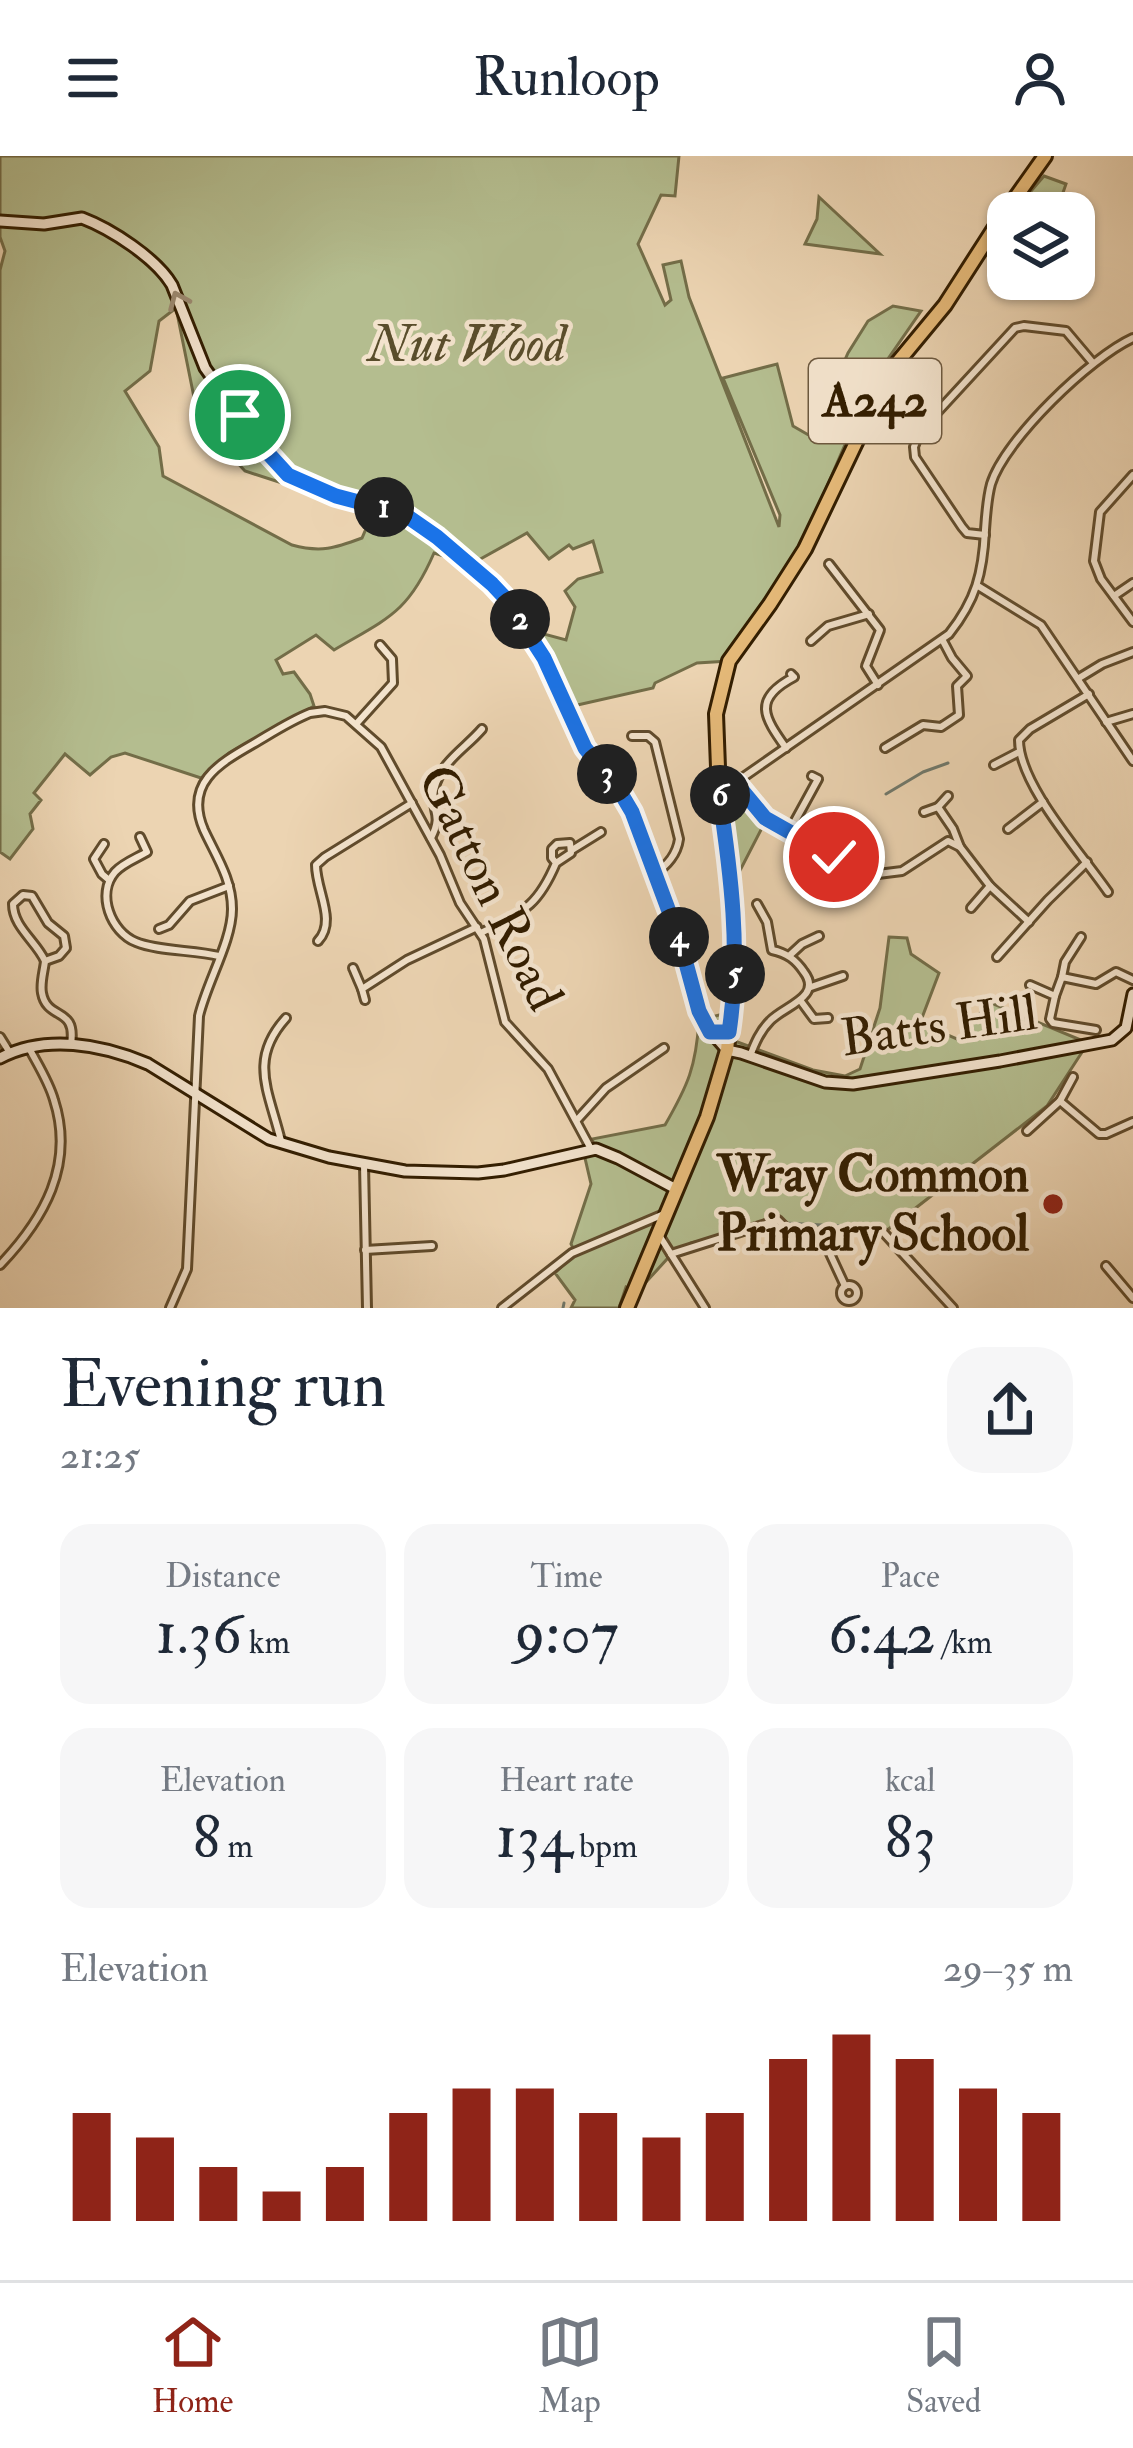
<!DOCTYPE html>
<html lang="en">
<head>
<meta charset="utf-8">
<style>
	body { margin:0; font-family:"IM FELL Double Pica",serif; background:#f6f6f7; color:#1f2937; height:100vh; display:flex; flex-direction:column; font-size:45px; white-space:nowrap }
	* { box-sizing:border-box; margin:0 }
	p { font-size:39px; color:#747a83 }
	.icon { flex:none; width:66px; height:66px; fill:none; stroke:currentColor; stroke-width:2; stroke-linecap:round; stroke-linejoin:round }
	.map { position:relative; height:1152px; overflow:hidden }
	.sheet { display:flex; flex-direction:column; background:#fff; flex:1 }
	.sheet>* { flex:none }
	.tools { position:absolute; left:987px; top:36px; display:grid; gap:24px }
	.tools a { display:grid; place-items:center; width:108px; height:108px; border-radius:24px; background:#fff; box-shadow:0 3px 9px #0004; font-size:60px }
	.pin { position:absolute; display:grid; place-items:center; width:102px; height:102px; color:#fff; margin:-51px; border:6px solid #fff; border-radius:50%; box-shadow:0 3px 12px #0007 }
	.km { position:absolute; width:60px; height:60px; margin:-30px; border-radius:50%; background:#222; color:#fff; font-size:33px; line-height:60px; text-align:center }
	.round { display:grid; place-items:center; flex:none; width:126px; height:126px; border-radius:36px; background:#f6f6f7 }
	.headline { display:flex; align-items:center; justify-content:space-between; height:204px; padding:0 60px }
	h1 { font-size:66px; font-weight:600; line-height:90px }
	.stats { display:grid; grid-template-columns:repeat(3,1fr); gap:18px; height:204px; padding:12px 60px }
	.stats div { display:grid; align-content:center; border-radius:30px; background:#f6f6f7; text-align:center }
	.stats b { font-size:60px; font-weight:600 }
	.stats small { font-size:33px; font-weight:400 }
	.stats p { font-size:33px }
	.chart { height:336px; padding:24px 60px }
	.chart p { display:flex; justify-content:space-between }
	.chart svg { width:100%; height:216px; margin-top:12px; stroke:#8f2418; stroke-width:6 }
	header { display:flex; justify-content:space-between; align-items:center; height:156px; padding:0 60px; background:#fff; font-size:54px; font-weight:600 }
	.dock { display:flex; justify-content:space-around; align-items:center; height:168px; border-top:3px solid #e0e1e3; background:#fff; font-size:33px; color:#747a83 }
	.dock a { display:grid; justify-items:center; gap:6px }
	.dock .active { color:#8f2418 }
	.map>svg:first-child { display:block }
	.green { fill:#b4bd8f; stroke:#736d48; stroke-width:3; fill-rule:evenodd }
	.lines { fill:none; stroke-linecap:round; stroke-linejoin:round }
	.stream { stroke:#70796c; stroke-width:3 }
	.street-casing { stroke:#604b2c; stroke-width:12 }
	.secondary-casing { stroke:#321d00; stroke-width:15 }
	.primary-casing { stroke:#321d00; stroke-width:18 }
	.street { stroke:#f3e3cd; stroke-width:6 }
	.secondary { stroke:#f3e3cd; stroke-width:9 }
	.primary { stroke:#e6ba79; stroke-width:12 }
	.oneway { stroke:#9c8a71 }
	.route-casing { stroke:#fff; stroke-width:24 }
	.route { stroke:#1a73e8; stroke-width:15 }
	.poi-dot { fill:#8f2418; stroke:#f3e3cd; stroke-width:4.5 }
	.labels { text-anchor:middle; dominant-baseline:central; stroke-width:9; stroke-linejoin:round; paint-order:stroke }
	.shield { fill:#f3e3cd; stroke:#6c583e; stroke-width:3 }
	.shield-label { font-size:48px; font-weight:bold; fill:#321d00 }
	.park-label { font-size:51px; font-style:italic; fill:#594d2b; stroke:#f3e3cd }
	.street-label { font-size:51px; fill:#321d00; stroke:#f3e3cd }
	.poi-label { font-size:51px; font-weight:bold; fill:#321d00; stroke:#f3e3cd; text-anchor:end }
</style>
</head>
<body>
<header><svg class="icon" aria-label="menu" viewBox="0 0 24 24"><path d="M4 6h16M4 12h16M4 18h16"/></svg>Runloop<svg class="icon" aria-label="person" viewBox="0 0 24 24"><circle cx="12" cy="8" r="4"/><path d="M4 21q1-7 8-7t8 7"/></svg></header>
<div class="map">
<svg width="1133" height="1152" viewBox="0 0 1133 1152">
	<rect width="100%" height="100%" fill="#ecd4b2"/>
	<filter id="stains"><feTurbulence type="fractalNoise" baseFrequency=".00167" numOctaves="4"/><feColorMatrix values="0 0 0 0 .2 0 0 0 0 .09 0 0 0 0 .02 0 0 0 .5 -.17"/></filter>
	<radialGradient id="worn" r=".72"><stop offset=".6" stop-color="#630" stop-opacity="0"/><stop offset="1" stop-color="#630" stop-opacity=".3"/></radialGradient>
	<g class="green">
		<path d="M0 0H679L675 40 661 39 638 88 665 149 671 144 663 109 681 105 689 141 779 371 780 359 723 222 777 208 793 270 812 281 830 266 841 213 848 197 868 165 893 150 921 155 872 226 797 400 729 505 697 507 655 527 653 532 573 550 533 475 566 484 575 451 565 435 578 423 602 416 593 385 573 393 569 389 549 403 527 377 475 406H463L434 397C408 457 388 462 334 494L316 479 276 504 283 518 294 516 310 538 314 550 229 597 201 622 125 597 111 601 90 619 65 598 34 637 41 644 30 658 33 673 10 703 0 696V114L5 95 0 81ZM176 152 199 266 245 315 322 340 375 352 362 382C335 392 321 397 292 389L163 320 159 291 125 235 150 215 159 165Z"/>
		<polygon points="1044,20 1066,28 1056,57 1012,57"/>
		<polygon points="819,41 880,98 805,88 817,63"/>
		<path d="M733 638C744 643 753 660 764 668L732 730 724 643Z"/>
		<path d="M889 781 907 782 911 798 939 817 920 867 959 884 989 846 1088 887 1047 950 877 1082 838 1072 780 1068 691 1087 668 1102 637 1136 626 1131 619 1152H571L575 1144 555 1117 569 1103 574 1094 571 1088 591 1028 584 998 595 990 592 983 665 969C688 929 696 911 699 864L727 857 722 873 724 881 813 914 845 920 860 913 880 852Z"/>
	</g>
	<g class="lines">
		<g class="stream">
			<polyline points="886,638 923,616 948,607"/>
			<polyline points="847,923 863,922"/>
			<polyline points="784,1067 841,1070 859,1075"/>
			<polyline points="563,1152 564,1147"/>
		</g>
		<g class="street-casing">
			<g id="street">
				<polyline points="1133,319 1100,356 1094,405 1101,423 1133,466"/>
				<polyline points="985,379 967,377 962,371 915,301 914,291 920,275 1015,172 1024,170 1066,175 1093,207"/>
				<polyline points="829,408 880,474 866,510 878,529"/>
				<polyline points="978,430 1041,469 1133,605"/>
				<polyline points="1114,440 1133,427"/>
				<polyline points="811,485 828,470 869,458"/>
				<polyline points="1079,522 1102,508 1133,496"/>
				<path d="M1089 538 1030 573 1019 584C1019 629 1082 698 1108 736"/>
				<polyline points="1106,566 1133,558"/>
				<polyline points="357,567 393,527 392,503 380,489"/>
				<path d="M632 580H648L655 586 679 683C677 698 667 710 655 717"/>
				<path d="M786 592C764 561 752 543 794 521L791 518"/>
				<polyline points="885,592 923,569 941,571 959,559 957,530 967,520 952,502 943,485"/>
				<polyline points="994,609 1019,596"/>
				<polyline points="736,627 765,662 870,719 902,715 948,685 960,691 990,730 1029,766"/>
				<path d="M722 636 949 478C976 444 983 417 985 374 986 359 987 343 991 328 1005 283 1091 201 1133 182"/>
				<polyline points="938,651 948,640"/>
				<polyline points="924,656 938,651 953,673 960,691"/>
				<polyline points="1008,673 1043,646"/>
				<polyline points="789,676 818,623 812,620"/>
				<path d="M140 681 147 696C137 702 123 707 115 716 96 738 111 776 136 786 157 795 195 794 219 800"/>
				<path d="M431 682C444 657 430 655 434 634 441 605 465 593 482 573"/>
				<polyline points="104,688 94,703 102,718 109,724"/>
				<polyline points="572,694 601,676"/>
				<path d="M23 739 32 740 48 767 64 780 66 792 59 800 45 805C36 785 13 771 13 748Z"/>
				<polyline points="971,752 990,730"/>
				<polyline points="159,773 169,769 190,745 229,730"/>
				<path d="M481 777C522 756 537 752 556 707L552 702V693L557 688 570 687 571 697 556 707"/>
				<path d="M318 785C337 765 316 735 316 709L325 701 412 647"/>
				<polyline points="789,800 802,788 819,780"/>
				<polyline points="997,801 1048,744 1087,706"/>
				<path d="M45 805C44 815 40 827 42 837 47 865 77 850 71 888"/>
				<polyline points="353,812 362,833"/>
				<polyline points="1062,821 1065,806 1081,781"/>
				<polyline points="1030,829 1055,840 1050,863 1053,867 1096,874"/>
				<polyline points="811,831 843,820"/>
				<polyline points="1055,840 1062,821 1096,828 1116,816 1133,824"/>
				<polyline points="365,844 362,833 407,804 477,771"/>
				<polyline points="800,844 814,863 828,862"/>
				<polyline points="0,881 10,897"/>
				<path d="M750 900C755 887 760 875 770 865 784 850 823 841 804 816 796 804 787 797 772 794L767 766 757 748"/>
				<polyline points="1060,945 1073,921"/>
				<polyline points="577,964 606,932 664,892"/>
				<polyline points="1027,975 1060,945 1099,978 1106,978 1133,966"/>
				<path d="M281 985C269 935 248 904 286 862"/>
				<polyline points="364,1009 367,1152"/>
				<polyline points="884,1077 953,1152"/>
				<polyline points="659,1079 705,1152"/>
				<polyline points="365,1094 432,1090"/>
				<polyline points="671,1098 778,1064 795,1081 820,1085 826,1089 845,1130"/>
				<path d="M0 1109C44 1063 75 1009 54 944 49 926 38 909 29 892"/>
				<polyline points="1106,1110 1133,1142"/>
				<circle cx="849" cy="1137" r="8"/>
				<path d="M170 1152 187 1113 199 860C207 826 232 785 232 753 232 723 216 700 204 674 184 628 218 608 253 588 272 577 290 565 310 557L325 555 346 560 381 591 440 699 460 747 484 783 505 866 548 913 591 993"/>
				<polyline points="502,1152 572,1097 664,1058"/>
			</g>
		</g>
		<g class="secondary-casing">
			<g id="secondary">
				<path d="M0 65 44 68 82 62C111 73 156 102 172 129L205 212 256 284 279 311 308 329 404 358 438 381 492 428 506 443 544 503 585 592 619 634 632 656 680 785 706 870 727 894 741 897 825 926 853 928 1000 905 1112 884 1126 872 1133 838"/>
				<path d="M0 902C45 878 102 888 148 908L269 983 329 1001 405 1015 478 1017 504 1014 596 993 618 1002 676 1033"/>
			</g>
		</g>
		<g class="primary-casing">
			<polyline id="primary" points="627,1152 707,961 727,894 736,812 734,763 719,638 716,558 729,505 770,448 805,393 881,234 897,207 945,149 999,65 1045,0"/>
		</g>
		<use href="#street" class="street"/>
		<use href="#secondary" class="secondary"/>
		<use href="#primary" class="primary"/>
	</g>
	<defs><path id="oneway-chevron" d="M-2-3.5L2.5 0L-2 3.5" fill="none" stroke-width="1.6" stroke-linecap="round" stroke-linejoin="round" transform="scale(3)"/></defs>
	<use class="oneway" href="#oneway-chevron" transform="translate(178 144) rotate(-113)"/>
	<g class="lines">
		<g class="route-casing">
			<path id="route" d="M240 259 256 284 288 319 336 340 404 358 437 381 492 428 506 443 544 502 585 592 619 634 632 656 680 785 699 855 710 876H729C741 797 731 717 719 638L736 627 765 662 834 701"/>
		</g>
		<use href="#route" class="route"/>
	</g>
	<circle class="poi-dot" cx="1053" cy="1048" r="12"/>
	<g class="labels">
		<rect class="shield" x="809" y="203" width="132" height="84" rx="9"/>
		<g class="shield-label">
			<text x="875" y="245">A242</text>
		</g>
		<g class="park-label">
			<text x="467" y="189">Nut Wood</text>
		</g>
		<g class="street-label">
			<text transform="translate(490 732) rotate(64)">Gatton Road</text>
			<text transform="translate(939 870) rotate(-8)">Batts Hill</text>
		</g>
		<g class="poi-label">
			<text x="1029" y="1019">Wray Common<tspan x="1029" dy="59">Primary School</tspan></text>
		</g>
	</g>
	<rect width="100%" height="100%" filter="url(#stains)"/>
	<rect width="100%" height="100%" fill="url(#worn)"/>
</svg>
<div class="tools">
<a><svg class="icon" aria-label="layers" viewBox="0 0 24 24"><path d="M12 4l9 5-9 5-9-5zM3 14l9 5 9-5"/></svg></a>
</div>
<div class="pin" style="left:240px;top:259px;background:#1e9e55"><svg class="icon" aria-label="arrive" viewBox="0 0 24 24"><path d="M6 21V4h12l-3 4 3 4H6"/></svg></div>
<div class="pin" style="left:834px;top:701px;background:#d93025"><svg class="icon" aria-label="check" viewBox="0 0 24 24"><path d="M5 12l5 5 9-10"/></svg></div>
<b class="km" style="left:384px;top:351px">1</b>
<b class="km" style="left:520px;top:463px">2</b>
<b class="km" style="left:607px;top:618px">3</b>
<b class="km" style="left:679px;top:781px">4</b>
<b class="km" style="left:735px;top:818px">5</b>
<b class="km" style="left:720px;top:639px">6</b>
</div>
<section class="sheet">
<div class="headline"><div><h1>Evening run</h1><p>21:25</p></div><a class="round"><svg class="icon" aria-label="share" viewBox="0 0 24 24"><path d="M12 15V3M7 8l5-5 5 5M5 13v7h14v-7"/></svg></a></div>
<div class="stats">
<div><p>Distance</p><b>1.36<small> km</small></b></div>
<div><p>Time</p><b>9:07</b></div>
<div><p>Pace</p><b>6:42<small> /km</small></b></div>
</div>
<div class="stats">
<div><p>Elevation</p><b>8<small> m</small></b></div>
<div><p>Heart rate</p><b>134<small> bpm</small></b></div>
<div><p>kcal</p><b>83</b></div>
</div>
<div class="chart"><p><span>Elevation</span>29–35 m</p>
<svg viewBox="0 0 160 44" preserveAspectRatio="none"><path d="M5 44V22M15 44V27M25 44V33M35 44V38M45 44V33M55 44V22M65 44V17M75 44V17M85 44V22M95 44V27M105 44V22M115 44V11M125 44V6M135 44V11M145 44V17M155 44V22"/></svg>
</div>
</section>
<nav class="dock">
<a class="active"><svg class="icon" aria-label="home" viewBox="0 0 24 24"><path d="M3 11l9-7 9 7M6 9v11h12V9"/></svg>Home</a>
<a><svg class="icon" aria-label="map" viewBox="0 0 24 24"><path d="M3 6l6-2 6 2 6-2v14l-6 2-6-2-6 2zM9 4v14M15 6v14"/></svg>Map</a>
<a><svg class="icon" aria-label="saved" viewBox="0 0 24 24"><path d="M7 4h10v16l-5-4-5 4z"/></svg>Saved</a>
</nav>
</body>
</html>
